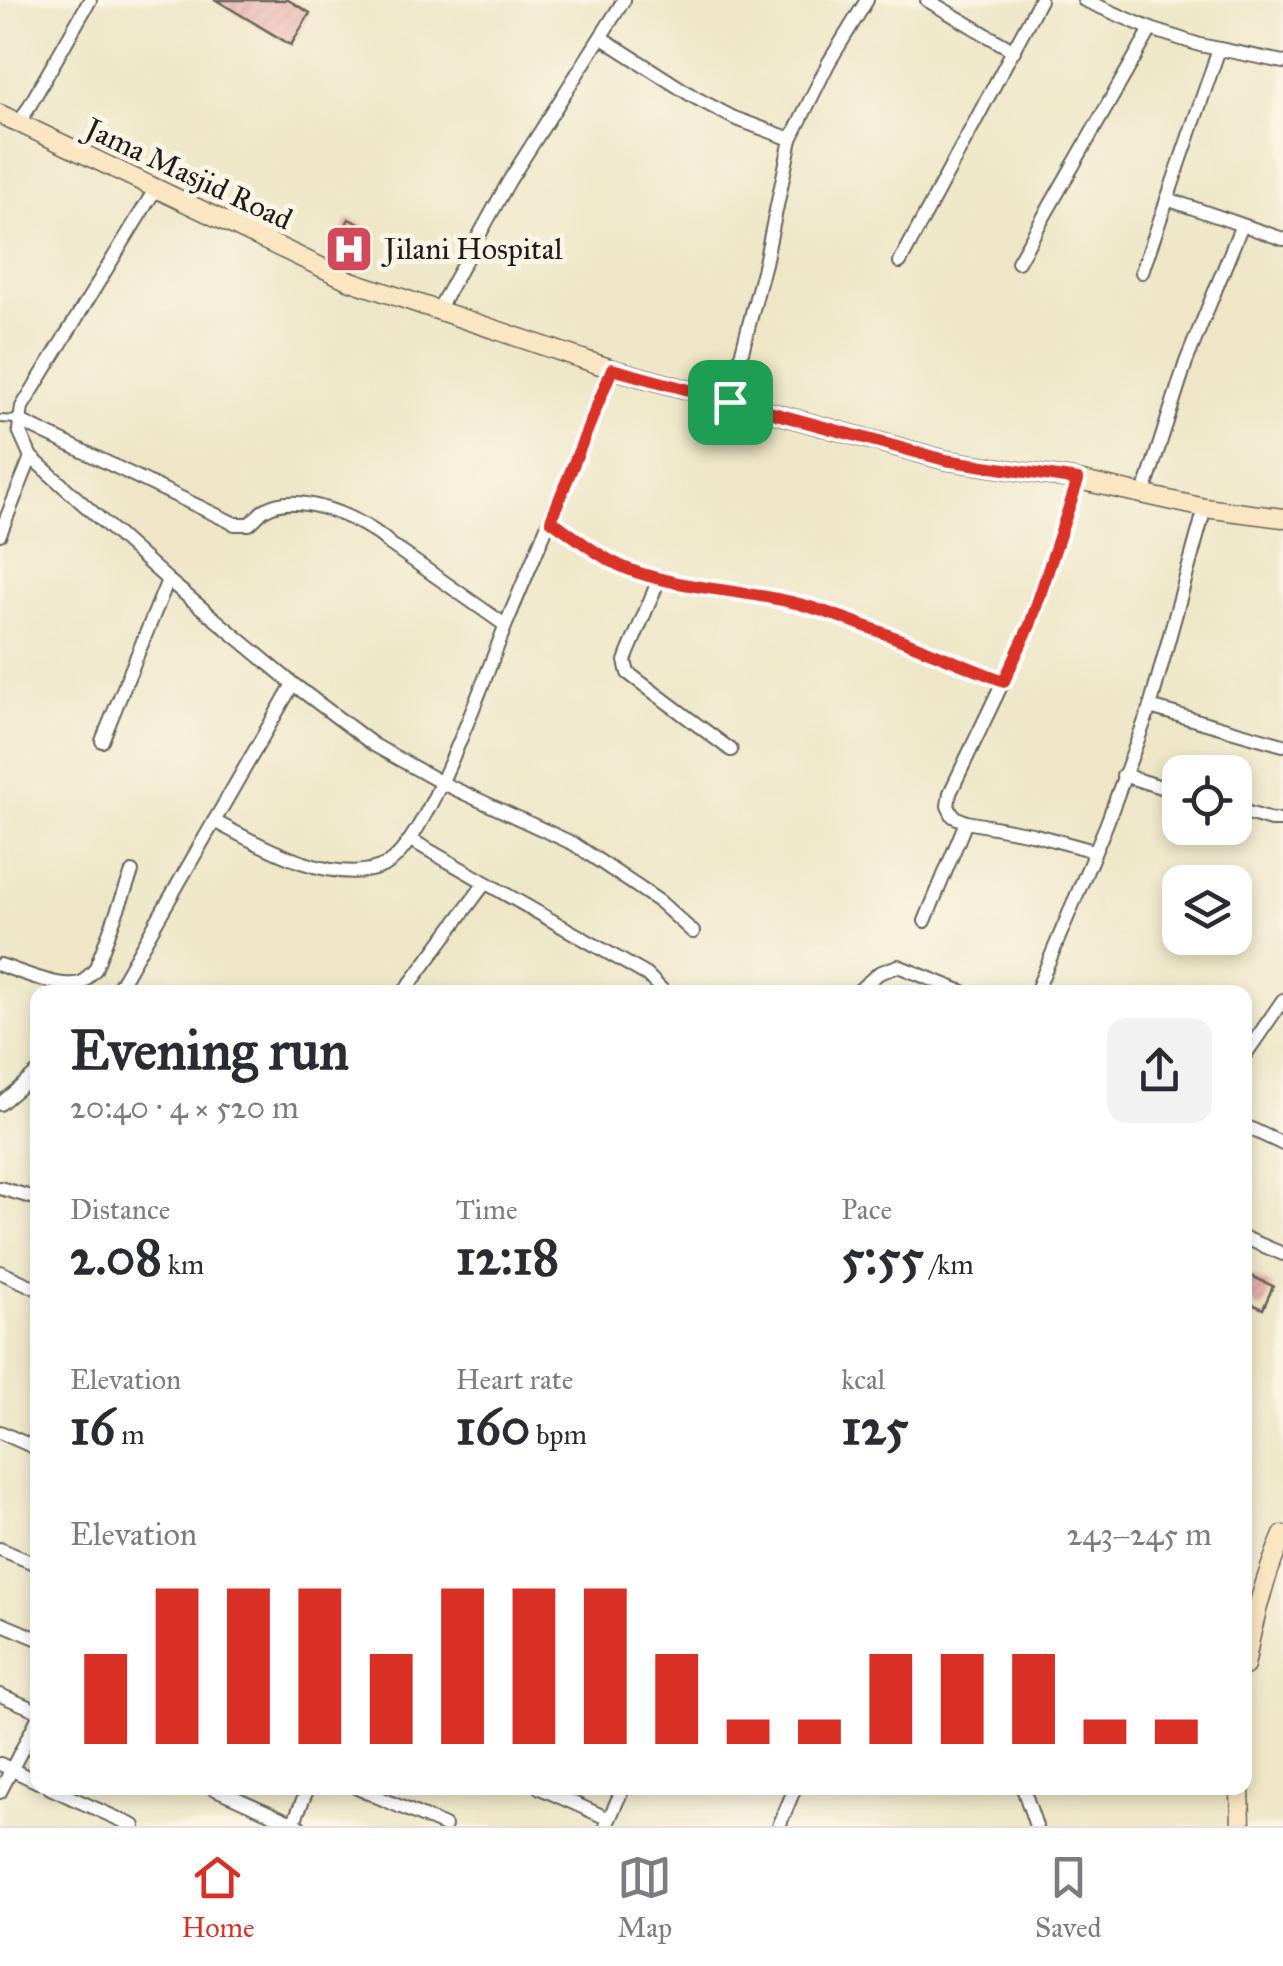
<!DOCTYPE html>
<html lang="en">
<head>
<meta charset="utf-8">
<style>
	body { margin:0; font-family:"IM FELL Great Primer",serif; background:#f2f2f3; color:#2b2b33; height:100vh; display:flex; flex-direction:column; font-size:38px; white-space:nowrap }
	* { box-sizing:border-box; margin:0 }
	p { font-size:32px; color:#7c7c81 }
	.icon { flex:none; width:55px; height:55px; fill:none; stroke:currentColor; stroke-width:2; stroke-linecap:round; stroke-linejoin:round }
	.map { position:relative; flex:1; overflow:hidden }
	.drawer { position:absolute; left:30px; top:985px; width:1222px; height:810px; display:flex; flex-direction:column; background:#fff; border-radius:20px; box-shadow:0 5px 15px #0003 }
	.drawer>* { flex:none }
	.buttons { position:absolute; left:1162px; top:755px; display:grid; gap:20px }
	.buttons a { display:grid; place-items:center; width:90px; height:90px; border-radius:20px; background:#fff; box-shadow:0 5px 15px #0003; font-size:50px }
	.pin { position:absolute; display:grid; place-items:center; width:85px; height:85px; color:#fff; margin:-42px; border-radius:20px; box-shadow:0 5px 15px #0006 }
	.round { display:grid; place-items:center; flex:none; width:105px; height:105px; border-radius:20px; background:#f2f2f3 }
	.head { display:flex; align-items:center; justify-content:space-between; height:170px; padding:0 40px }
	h1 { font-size:55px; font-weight:700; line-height:75px }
	.stats { display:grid; grid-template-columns:repeat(3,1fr); gap:15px; height:170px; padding:10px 40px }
	.stats div { display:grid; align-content:center }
	.stats b { font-size:50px; font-weight:700 }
	.stats small { font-size:28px; font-weight:400 }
	.stats p { font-size:28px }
	.chart { height:280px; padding:20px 40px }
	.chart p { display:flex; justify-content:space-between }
	.chart svg { width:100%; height:180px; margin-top:10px; stroke:#d93025; stroke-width:6 }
	.dock { display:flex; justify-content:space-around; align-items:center; height:140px; border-top:2px solid #e1e1e2; background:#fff; font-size:28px; color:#7c7c81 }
	.dock a { display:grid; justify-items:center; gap:5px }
	.dock .current { color:#d93025 }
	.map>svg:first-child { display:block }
	.building { fill:url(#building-hatch) }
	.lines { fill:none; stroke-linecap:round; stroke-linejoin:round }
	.lane-casing { stroke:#666358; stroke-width:10 }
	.street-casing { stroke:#666358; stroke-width:16 }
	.secondary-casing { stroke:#666358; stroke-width:21 }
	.lane { stroke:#fff; stroke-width:6 }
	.street { stroke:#fff; stroke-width:12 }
	.secondary { stroke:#fbe6c3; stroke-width:18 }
	.route-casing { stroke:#fff; stroke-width:20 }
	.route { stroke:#d93025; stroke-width:12 }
	.labels { text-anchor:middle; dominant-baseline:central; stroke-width:10; stroke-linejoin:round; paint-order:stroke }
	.street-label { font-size:30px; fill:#1c1c1c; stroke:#fcf5e5 }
	.poi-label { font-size:30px; fill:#1c1c1c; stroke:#fcf5e5; text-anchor:start }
</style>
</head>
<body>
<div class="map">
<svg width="1283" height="1826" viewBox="0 0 1283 1826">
	<defs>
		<pattern id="building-hatch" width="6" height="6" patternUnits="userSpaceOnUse" patternTransform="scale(2.5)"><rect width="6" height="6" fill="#e8aaa8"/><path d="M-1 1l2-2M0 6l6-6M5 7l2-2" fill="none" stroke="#c69290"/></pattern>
	</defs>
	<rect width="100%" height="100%" fill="#fcf5e5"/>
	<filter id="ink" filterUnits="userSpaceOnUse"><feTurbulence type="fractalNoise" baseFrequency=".01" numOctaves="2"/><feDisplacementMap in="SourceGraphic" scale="20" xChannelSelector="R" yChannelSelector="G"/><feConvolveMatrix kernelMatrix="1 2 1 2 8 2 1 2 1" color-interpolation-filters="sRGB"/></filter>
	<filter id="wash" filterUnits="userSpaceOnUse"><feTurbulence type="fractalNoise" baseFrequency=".0048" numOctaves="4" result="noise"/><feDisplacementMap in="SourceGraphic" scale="40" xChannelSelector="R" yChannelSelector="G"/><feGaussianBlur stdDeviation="2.25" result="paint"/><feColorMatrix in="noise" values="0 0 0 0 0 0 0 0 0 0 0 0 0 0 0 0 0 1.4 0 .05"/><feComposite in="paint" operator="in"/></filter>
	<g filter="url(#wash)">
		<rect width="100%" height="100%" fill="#eee6c7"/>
		<g id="blocks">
			<g class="building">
				<polygon points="216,0 288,0 310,13 291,45"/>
				<polygon points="349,219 367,228 351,260 332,251"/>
				<polygon points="1245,1273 1273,1286 1263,1309 1245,1301"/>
			</g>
		</g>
	</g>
	<g filter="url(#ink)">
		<use href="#blocks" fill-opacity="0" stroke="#666358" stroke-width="2.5"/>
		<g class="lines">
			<g class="lane-casing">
				<polyline id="lane" points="0,419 18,420"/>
			</g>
			<g class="street-casing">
				<g id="street">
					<polyline points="927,0 1014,51"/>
					<polyline points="1084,0 1151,29 1200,45 1283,62"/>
					<polyline points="602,38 694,97 734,118 791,139"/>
					<polyline points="19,124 90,0"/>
					<polyline points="156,188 22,407 19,430 31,457 168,580 293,684 374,745 440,782 574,844 660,902 693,932"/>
					<polyline points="1167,199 1283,239"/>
					<polyline points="900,262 1040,0"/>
					<polyline points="1018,262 1151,29"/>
					<polyline points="1142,272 1219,49"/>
					<polyline points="438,310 509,181 624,0"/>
					<polyline points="729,402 765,263 791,139 829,62 867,0"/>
					<path d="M18 420 235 524H249C255 520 260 512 266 509 299 490 366 520 390 544L505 625"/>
					<polyline points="1144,493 1186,362 1241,227"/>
					<path d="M551 520C578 539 605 562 636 572 693 591 753 590 810 607 876 627 940 657 1004 681"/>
					<polyline points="0,534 31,457"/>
					<polyline points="660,577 628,653 625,661 628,673 731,750"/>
					<polyline points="1150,707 1283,745"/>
					<polyline points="102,741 168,580"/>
					<polyline points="1123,775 1180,793"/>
					<polyline points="1235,809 1271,820 1283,820"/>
					<path d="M214 821C257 844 335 889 385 865 427 845 487 670 507 622 542 538 578 454 612 369"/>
					<polyline points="966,822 953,816 948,806 950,793 1030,625 1078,480"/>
					<polyline points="411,840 647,975 664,992"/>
					<polyline points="925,921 966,822 1032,834 1094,851"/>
					<path d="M0 965C19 971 64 991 83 982 85 980 92 972 95 970L132 872"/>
					<polyline points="116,992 293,684"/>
					<polyline points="404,992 485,883"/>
					<polyline points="857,992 879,973 898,966 963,992"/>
					<polyline points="1036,992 1107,823 1150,707 1205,508"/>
					<polyline points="1245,1055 1283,1000"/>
					<polyline points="0,1104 38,1072"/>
					<polyline points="1245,1126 1283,1144"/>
					<polyline points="0,1188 38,1199"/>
					<polyline points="1245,1238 1283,1254"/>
					<polyline points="0,1272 38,1289"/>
					<polyline points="0,1432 38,1449"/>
					<polyline points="0,1549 38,1565"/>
					<polyline points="0,1623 38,1639"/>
					<polyline points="0,1695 38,1711"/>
					<polyline points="0,1764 38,1782"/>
					<polyline points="50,1788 134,1826"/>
					<polyline points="213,1788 299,1826"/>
					<polyline points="357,1788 445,1826"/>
					<polyline points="540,1788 609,1819"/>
					<polyline points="1023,1788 1036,1826"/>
					<polyline points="0,1792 38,1718"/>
					<polyline points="292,1826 308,1788"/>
					<polyline points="606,1826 623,1788"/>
					<polyline points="779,1826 795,1788"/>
				</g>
			</g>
			<g class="secondary-casing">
				<g id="secondary">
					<polyline points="0,114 348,280 612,369 945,460 1078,480 1205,508 1283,518"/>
					<path d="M1245 1666C1253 1620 1264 1578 1283 1535"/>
					<polyline points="1240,1788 1241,1826"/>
				</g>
			</g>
			<use href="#lane" class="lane"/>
			<use href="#street" class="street"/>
			<use href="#secondary" class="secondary"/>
		</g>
	</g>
	<g class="lines" filter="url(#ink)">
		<g class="route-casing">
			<path id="route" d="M612 369 945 460 1078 480 1030 625 1004 681C940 657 876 627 810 607 753 590 693 591 636 572 605 562 578 539 551 520Z"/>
		</g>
		<use href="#route" class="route"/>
	</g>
	<defs>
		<g id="hospital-square" transform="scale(2.5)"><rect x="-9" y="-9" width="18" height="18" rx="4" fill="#d1495b" stroke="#fcf5e5"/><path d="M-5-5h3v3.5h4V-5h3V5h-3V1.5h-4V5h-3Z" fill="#fff"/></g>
	</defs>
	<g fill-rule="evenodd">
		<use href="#hospital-square" x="349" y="249"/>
	</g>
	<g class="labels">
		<g class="street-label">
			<text transform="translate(189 174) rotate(25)">Jama Masjid Road</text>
		</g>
		<g class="poi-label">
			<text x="384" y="249">Jilani Hospital</text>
		</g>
	</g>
</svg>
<div class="buttons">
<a><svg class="icon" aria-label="locate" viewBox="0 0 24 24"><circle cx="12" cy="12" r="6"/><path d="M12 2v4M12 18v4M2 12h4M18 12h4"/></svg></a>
<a><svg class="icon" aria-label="layers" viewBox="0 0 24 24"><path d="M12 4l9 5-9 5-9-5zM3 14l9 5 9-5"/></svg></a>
</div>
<div class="pin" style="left:730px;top:402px;background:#1e9e55"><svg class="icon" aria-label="arrive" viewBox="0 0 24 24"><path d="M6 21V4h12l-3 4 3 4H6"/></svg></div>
<section class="drawer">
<div class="head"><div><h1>Evening run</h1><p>20:40 · 4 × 520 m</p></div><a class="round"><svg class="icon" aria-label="share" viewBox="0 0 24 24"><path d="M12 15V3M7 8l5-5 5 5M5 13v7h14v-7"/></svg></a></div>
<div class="stats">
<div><p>Distance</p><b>2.08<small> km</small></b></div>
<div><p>Time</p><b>12:18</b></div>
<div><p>Pace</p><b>5:55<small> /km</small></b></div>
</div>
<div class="stats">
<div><p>Elevation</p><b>16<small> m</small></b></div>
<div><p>Heart rate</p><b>160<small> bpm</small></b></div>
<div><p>kcal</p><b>125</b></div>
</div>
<div class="chart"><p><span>Elevation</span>243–245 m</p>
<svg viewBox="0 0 160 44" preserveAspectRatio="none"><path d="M5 44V22M15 44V6M25 44V6M35 44V6M45 44V22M55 44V6M65 44V6M75 44V6M85 44V22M95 44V38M105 44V38M115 44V22M125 44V22M135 44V22M145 44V38M155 44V38"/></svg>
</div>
</section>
</div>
<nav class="dock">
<a class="current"><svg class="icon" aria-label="home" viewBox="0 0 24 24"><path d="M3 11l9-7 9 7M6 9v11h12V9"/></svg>Home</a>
<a><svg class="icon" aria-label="map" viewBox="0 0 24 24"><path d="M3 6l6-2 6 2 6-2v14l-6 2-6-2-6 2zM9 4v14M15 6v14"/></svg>Map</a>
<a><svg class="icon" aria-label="saved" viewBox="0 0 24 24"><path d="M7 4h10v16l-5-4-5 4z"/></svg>Saved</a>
</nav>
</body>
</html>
